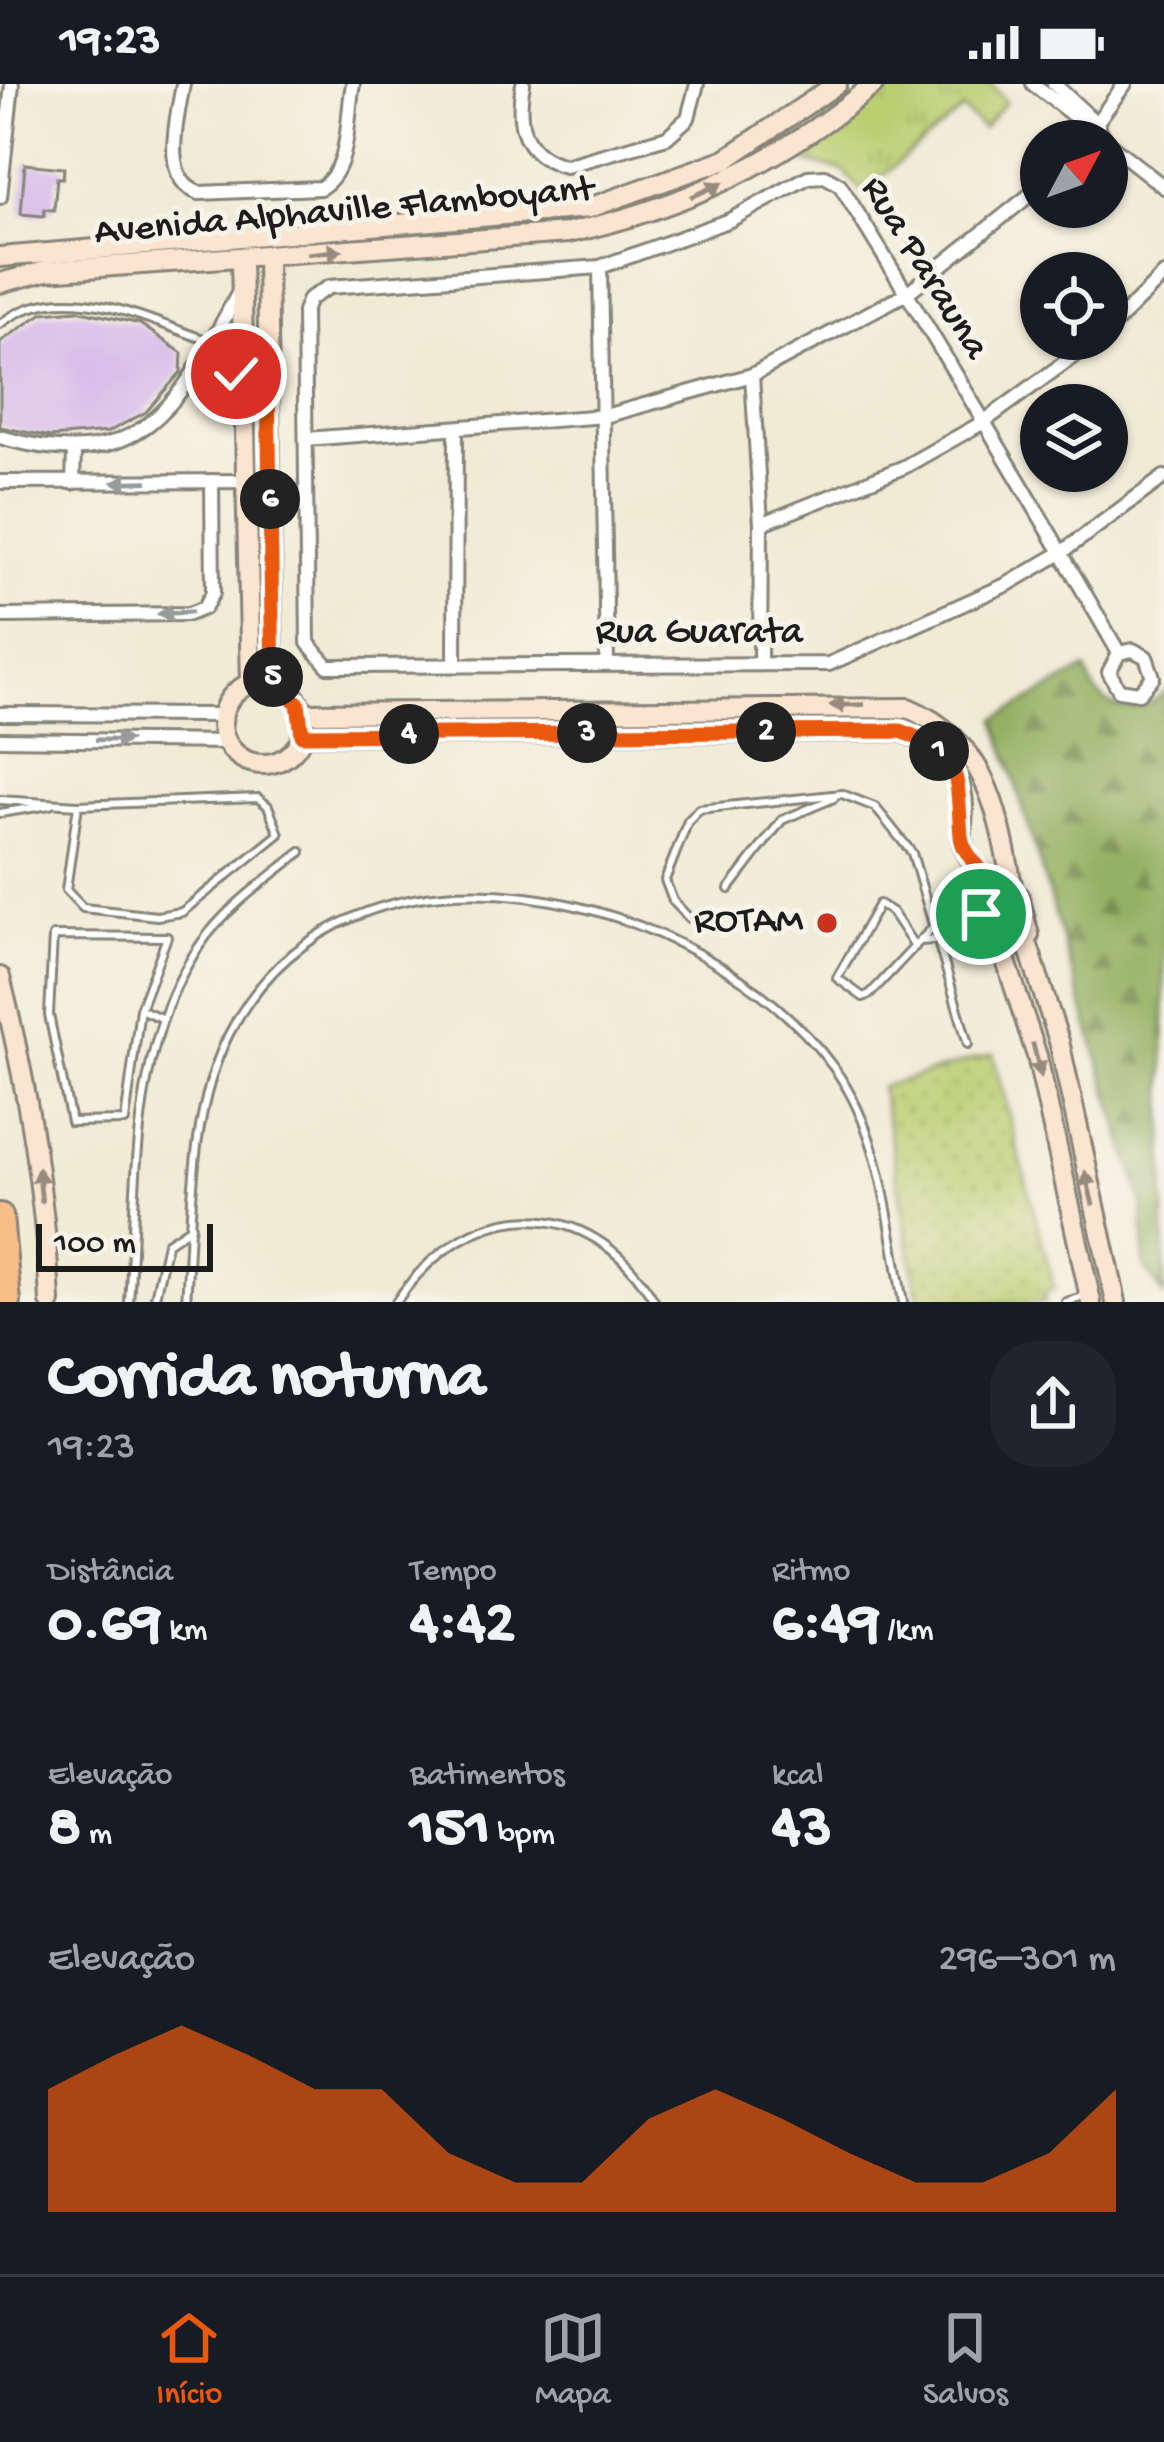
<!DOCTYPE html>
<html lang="pt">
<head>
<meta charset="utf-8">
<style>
	body { margin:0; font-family:"Gochi Hand",sans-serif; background:#20242c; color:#f1f3f6; height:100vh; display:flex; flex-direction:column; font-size:45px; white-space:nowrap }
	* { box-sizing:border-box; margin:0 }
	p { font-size:39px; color:#9ea1a6 }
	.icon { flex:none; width:66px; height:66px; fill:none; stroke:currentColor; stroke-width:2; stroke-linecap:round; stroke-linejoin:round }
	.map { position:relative; height:1218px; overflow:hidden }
	.details { display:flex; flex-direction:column; background:#171b24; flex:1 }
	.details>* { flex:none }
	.needle { width:78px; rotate:49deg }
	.buttons { position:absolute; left:1020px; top:36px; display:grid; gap:24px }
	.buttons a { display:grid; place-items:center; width:108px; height:108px; border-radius:50%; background:#171b24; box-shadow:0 3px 9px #0004; font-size:60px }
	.scale { position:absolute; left:36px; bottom:30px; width:177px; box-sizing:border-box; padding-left:12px; border:6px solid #1c1c1c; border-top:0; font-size:33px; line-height:42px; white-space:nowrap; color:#1c1c1c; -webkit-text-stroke:9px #f7f3e8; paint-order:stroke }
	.pin { position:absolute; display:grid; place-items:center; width:102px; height:102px; color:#fff; margin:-51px; border:6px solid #fff; border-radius:50%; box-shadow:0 3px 12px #0007 }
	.km { position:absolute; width:60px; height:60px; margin:-30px; border-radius:50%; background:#222; color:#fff; font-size:33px; line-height:60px; text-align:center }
	.round { display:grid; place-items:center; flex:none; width:126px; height:126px; border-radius:48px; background:#20242c }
	.head { display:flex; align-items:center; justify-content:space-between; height:204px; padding:0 48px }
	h1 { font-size:66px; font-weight:700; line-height:90px }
	.metrics { display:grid; grid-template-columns:repeat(3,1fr); gap:18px; height:204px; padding:12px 48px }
	.metrics div { display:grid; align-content:center }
	.metrics b { font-size:60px; font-weight:700 }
	.metrics small { font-size:33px; font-weight:400 }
	.metrics p { font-size:33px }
	.chart { height:336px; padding:24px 48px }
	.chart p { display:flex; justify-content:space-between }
	.chart svg { width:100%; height:216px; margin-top:12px; fill:#ea580c; opacity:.7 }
	.status { display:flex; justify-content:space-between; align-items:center; height:84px; padding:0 60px; background:#171b24; direction:ltr }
	.status svg { height:33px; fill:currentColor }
	.dock { display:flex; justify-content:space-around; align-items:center; height:168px; border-top:3px solid #363941; background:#171b24; font-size:33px; color:#9ea1a6 }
	.dock a { display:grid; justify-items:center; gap:6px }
	.dock .on { color:#ea580c }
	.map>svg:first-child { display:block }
	.grass { fill:url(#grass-tufts); stroke:#6c7547; stroke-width:3 }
	.forest { fill:url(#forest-firs); stroke:#586640; stroke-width:3 }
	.park { fill:url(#park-dots); stroke:#6c7547; stroke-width:3 }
	.building { fill:#d1b0eb }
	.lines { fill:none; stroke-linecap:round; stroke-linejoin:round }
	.lane-casing { stroke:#868478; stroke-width:12 }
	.street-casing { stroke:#868478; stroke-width:18 }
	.secondary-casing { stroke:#868478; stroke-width:24 }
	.highway-casing { stroke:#868478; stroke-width:30 }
	.lane { stroke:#fff; stroke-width:6 }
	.street { stroke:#fff; stroke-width:12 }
	.secondary { stroke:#fce5d0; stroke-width:18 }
	.highway { stroke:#f8bd89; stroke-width:24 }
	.oneway { fill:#978b7f }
	.oneway2 { fill:#999 }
	.route-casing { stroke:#fff; stroke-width:24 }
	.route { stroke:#ea580c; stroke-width:15 }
	.poi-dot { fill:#c8321e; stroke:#f7f3e8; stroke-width:4.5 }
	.labels { text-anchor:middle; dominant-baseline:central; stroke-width:10; stroke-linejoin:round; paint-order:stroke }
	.street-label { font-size:39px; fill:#1c1c1c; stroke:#f7f3e8 }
	.poi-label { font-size:39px; fill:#1c1c1c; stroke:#f7f3e8; text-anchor:end }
</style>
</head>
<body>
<div class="status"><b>19:23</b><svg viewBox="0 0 49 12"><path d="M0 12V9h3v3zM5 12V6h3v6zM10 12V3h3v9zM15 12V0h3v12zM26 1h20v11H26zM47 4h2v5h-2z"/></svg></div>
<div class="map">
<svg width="1164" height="1218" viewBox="0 0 1164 1218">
	<defs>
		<pattern id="grass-tufts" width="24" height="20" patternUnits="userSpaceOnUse" patternTransform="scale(3)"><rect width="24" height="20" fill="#bbce72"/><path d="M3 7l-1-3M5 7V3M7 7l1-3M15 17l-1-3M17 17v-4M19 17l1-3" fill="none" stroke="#a0b062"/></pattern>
		<pattern id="forest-firs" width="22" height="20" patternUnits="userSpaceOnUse" patternTransform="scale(3)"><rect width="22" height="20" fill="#94b164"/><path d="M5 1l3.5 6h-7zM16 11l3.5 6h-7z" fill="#788f52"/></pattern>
		<pattern id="park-dots" width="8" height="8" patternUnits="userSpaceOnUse" patternTransform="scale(3)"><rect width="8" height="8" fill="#bbce72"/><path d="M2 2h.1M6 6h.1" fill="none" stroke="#a0b062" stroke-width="1.8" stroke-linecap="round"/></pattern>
	</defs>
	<rect width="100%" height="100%" fill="#f7f3e8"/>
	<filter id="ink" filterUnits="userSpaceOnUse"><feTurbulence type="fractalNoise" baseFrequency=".00833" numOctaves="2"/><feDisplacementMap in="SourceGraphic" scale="24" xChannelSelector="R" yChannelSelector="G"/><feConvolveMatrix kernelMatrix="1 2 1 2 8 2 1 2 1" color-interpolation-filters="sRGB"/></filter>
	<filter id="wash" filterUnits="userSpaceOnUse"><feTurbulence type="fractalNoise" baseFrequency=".004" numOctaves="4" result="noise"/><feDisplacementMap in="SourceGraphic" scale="48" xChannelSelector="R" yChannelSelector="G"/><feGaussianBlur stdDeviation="2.7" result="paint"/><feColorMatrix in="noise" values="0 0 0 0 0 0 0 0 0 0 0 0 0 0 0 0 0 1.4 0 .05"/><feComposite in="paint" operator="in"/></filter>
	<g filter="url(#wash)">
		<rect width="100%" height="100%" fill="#f0ebd5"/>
		<polygon class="grass" points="895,0 991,0 1006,18 983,45 963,26 862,108 843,86 807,79 818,61"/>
		<path class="forest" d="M1086 585C1095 625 1136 638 1164 608V1212L1144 1182 1143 1122 996 635Z"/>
		<polygon class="park" points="993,970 1054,1204 1044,1210 1046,1218 919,1218 881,1003"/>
		<g id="blocks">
			<g class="building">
				<polygon points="25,80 64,84 63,94 57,94 54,126 44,125 44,132 21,130"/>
				<polygon points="77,226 140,240 182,269 181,288 146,328 108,348 51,353 0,343 0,258 43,229"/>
			</g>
		</g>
	</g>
	<g filter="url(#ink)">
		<use href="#blocks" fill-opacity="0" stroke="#868478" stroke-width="3"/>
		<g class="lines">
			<g class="lane-casing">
				<g id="lane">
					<path d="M0 240C63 191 146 236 212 258"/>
					<polyline points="0,716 78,721 258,714 268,722 279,750 182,828 157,832 83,824 66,806 78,721"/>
					<polyline points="0,729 50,721"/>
					<polyline points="729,805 782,736 834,714"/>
					<polyline points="689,834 673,817 665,796 688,737 699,725 842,710 875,723 912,769 968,960"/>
					<polygon points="53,852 167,853 140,925 125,1037 71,1038 49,931"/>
					<polyline points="921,857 983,852"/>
					<polyline points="915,863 892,828 879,820 837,894 863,913 870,910 933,843 979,824"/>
					<polyline points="140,925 163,935"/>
					<path d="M129 1218C138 1099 129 964 200 861 226 823 265 797 301 768"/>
					<polyline points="154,1218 167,1159 191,1143"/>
					<path d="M186 1218C192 1132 189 1028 229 950 350 716 705 808 834 984 883 1052 888 1139 903 1218"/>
					<path d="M396 1218C467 1113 589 1105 655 1218"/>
					<polyline points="1066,1218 1086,1212"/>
				</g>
			</g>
			<g class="street-casing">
				<g id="street">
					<path d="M183 0C178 32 159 96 199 109L320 104C352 86 346 33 353 0"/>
					<path d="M523 0C516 39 522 71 565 82L667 53 688 34 697 0"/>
					<polyline points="1033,0 1106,57"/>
					<polyline points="1054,0 1097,40 1104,54"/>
					<polyline points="1083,57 1125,0"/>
					<polyline points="1107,58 1164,103"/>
					<polyline points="0,113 12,0"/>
					<polyline points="600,183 607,579"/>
					<polyline points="1107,247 1164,191"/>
					<polyline points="198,291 222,287 269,295"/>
					<polyline points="752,291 761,440 760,578"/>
					<path d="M0 353C147 395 180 317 241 204"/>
					<polyline points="306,355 605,332 752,291 907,209 1041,102"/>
					<polyline points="0,398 270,397"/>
					<polyline points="73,399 74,366"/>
					<polyline points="761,440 904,383 982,339 1097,255"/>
					<polyline points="0,532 189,530 204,524 213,509 212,397"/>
					<polygon points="1133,566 1146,573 1153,593 1139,609 1119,606 1109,588 1119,569"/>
					<path d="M1119 569C1029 412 936 255 840 101L825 92 808 93 730 136 600 183 329 203 309 215 304 228 308 559 328 582 829 580 1008 500 1061 469 1164 393"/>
					<polyline points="455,581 456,344"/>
					<polyline points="0,630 222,631"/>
					<polyline points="0,655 226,658"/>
				</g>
			</g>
			<g class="secondary-casing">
				<g id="secondary">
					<polyline points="0,173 589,124 726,75 837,0"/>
					<polyline points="267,174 273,599"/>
					<polyline points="241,176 251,600"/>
					<path d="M0 199 46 187 568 149C684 124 783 76 874 0"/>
					<circle cx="263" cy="639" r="41"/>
					<path d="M303 629 908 624C988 658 998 728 1013 806"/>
					<path d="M303 651 901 647C935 660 962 683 963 722 963 735 960 747 963 760 969 779 986 790 987 810"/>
					<path d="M1000 805 1019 812 1029 851 1019 861 1002 865C983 853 977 830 987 810Z"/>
					<polyline points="1026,856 1059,957 1116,1218"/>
					<polyline points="1002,865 1037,972 1091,1218"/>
					<path d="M0 893C27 1000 45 1108 50 1218"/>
				</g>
			</g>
			<g class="highway-casing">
				<polyline id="highway" points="0,1132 8,1218"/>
			</g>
			<use href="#lane" class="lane"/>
			<use href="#street" class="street"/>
			<use href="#secondary" class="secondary"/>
			<use href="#highway" class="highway"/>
		</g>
		<defs><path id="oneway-solid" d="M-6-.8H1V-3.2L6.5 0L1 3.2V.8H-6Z" transform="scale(3)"/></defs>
		<g class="oneway">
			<use href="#oneway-solid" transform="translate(707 106) rotate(-24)"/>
			<use href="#oneway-solid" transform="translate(325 168) rotate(-6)"/>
			<use href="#oneway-solid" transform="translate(847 621) rotate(179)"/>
			<use href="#oneway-solid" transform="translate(1037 976) rotate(76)"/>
			<use href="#oneway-solid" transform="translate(40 1101) rotate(-96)"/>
			<use href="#oneway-solid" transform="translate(1089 1104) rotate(-103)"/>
		</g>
		<g class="oneway2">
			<use href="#oneway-solid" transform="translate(130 398) rotate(179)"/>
			<use href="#oneway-solid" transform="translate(175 529) rotate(176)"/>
			<use href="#oneway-solid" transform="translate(113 656) rotate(1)"/>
		</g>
	</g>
	<g class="lines" filter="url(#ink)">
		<g class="route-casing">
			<path id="route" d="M236 290 268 295 273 599 298 619 302 651 901 647C966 672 956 695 961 752 963 772 984 784 987 803 988 812 982 820 981 830"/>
		</g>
		<use href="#route" class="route"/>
	</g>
	<circle class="poi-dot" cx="827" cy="839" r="12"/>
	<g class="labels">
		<g class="street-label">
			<text transform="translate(344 129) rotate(-5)">Avenida Alphaville Flamboyant</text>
			<text transform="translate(923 185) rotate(58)">Rua Parauna</text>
			<text x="699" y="550">Rua Guarata</text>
		</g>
		<g class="poi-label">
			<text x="803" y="839">ROTAM</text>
		</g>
	</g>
</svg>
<div class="buttons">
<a><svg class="needle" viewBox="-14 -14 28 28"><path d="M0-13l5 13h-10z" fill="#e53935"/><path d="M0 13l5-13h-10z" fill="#9ea1a6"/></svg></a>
<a><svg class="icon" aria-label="locate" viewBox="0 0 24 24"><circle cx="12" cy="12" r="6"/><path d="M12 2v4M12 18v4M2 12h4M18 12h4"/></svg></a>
<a><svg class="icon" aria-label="layers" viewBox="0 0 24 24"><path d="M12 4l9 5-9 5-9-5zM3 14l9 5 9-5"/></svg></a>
</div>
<div class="scale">100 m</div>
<div class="pin" style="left:981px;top:830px;background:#1e9e55"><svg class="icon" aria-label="arrive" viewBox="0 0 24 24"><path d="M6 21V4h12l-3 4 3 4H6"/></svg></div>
<div class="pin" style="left:236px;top:290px;background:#d93025"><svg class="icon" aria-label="check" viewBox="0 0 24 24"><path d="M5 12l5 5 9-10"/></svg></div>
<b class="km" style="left:939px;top:667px">1</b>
<b class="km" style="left:766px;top:648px">2</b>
<b class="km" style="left:587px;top:649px">3</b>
<b class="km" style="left:409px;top:650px">4</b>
<b class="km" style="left:273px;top:593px">5</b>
<b class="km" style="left:270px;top:415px">6</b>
</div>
<section class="details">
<div class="head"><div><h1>Corrida noturna</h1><p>19:23</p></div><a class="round"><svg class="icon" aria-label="share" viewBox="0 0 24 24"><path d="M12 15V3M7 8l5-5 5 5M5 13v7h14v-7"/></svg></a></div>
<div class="metrics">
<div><p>Distância</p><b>0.69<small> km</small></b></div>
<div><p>Tempo</p><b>4:42</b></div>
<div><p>Ritmo</p><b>6:49<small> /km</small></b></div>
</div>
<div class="metrics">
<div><p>Elevação</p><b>8<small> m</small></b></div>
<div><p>Batimentos</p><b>151<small> bpm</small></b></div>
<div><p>kcal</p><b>43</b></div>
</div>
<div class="chart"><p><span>Elevação</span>296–301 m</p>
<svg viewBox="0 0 160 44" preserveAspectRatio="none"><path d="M0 44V19L10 12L20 6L30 12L40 19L50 19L60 32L70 38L80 38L90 25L100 19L110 25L120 32L130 38L140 38L150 32L160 19V44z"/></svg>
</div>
</section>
<nav class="dock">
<a class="on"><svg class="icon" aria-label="home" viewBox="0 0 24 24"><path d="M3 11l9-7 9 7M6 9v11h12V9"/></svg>Início</a>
<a><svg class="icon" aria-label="map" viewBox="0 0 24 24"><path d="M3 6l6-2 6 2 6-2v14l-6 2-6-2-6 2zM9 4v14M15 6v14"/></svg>Mapa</a>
<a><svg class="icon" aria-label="saved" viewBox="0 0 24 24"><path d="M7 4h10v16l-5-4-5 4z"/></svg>Salvos</a>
</nav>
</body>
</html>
